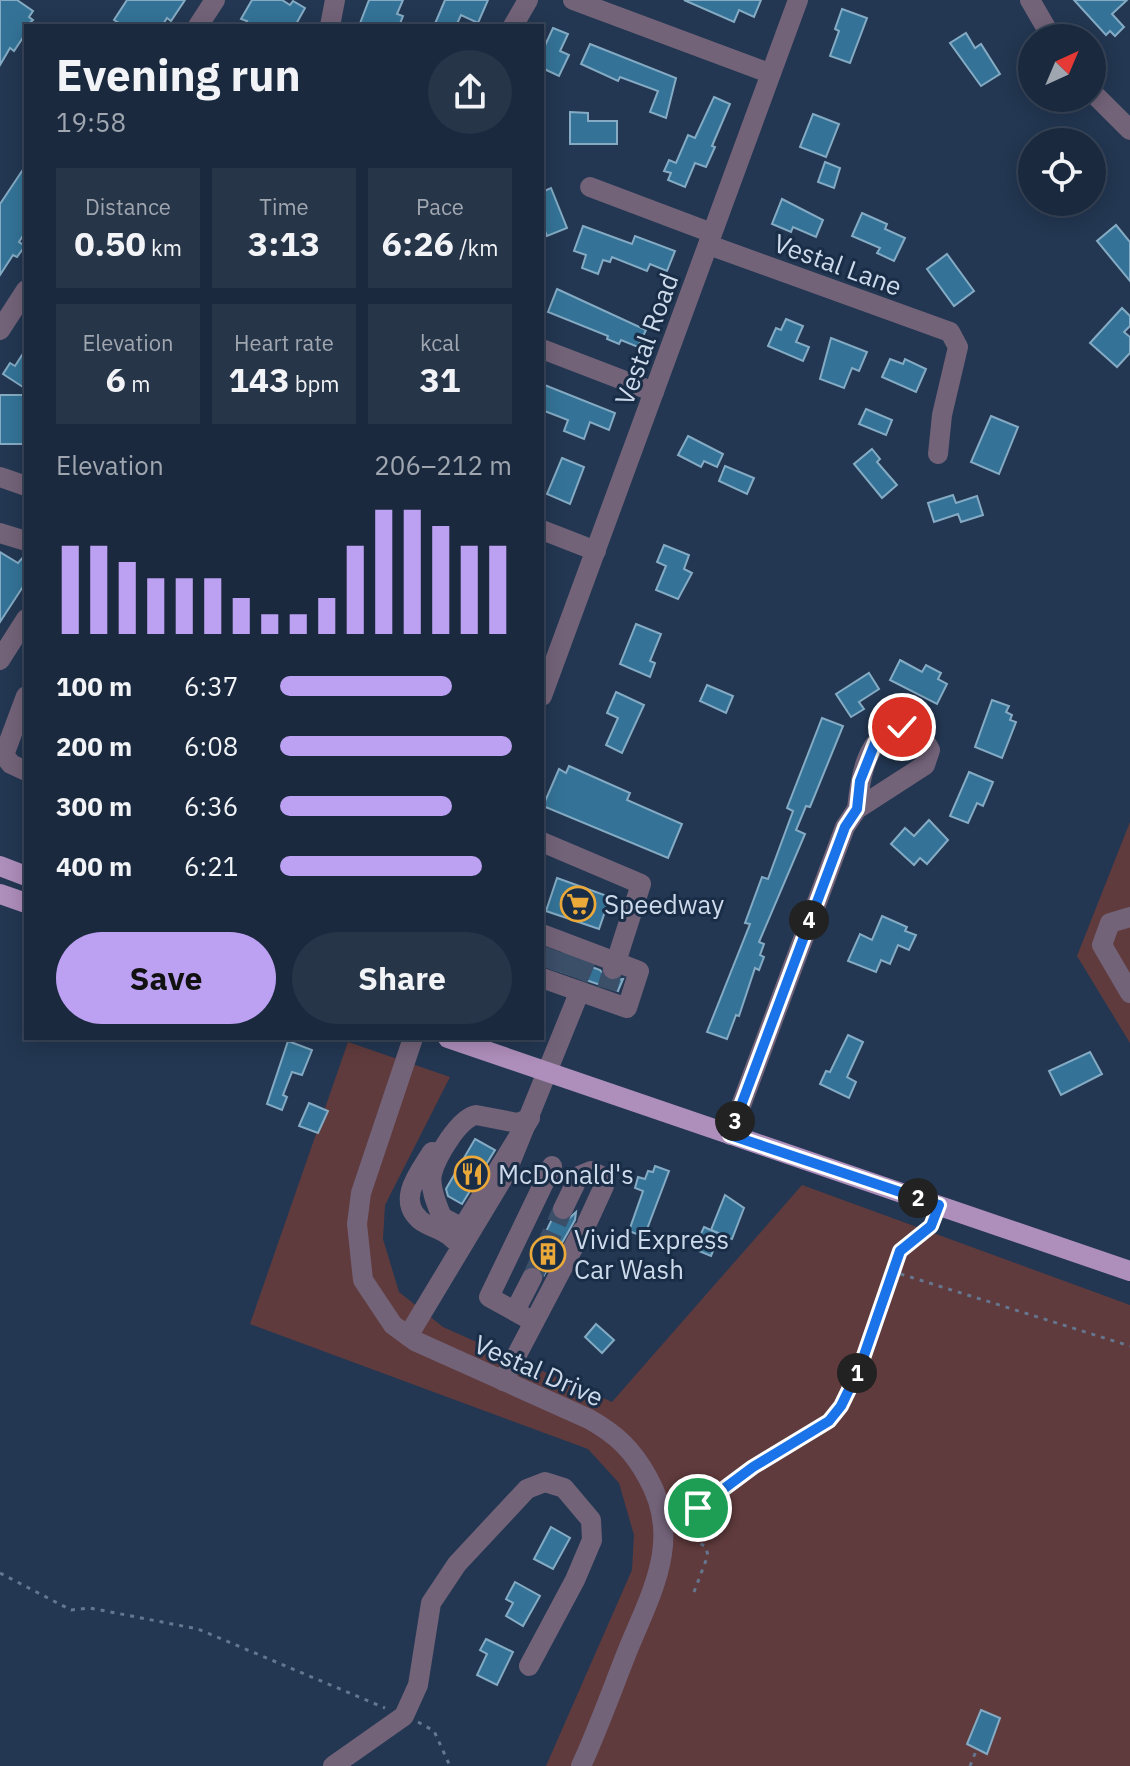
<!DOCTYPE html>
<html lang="en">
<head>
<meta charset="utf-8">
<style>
	body { margin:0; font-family:"IBM Plex Sans",sans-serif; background:#273549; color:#f1f3f6; height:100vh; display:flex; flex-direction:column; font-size:30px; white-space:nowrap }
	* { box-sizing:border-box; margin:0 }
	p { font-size:26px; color:#9fa6b0 }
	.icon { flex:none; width:44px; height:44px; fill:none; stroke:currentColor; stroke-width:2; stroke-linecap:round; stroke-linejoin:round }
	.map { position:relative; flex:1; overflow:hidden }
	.panel { position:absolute; left:24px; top:24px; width:520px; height:1016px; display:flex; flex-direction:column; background:#1a293e; border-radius:0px; box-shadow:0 4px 20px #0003,0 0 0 2px #384558 }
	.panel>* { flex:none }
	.needle { width:52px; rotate:44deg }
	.controls { position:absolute; left:1018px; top:24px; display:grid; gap:16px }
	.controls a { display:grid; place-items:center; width:88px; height:88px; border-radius:50%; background:#1a293e; box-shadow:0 4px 20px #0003,0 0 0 2px #384558; font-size:40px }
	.pin { position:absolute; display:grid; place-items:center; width:68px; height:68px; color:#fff; margin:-34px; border:4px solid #fff; border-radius:50%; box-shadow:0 2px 8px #0007 }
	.km { position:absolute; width:40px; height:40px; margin:-20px; border-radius:50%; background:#222; color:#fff; font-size:22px; line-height:40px; text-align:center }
	.round { display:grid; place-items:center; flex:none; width:84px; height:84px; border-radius:42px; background:#273549 }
	.headline { display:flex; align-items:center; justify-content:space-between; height:136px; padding:0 32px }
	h1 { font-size:44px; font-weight:800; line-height:60px }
	.stats { display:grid; grid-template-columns:repeat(3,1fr); gap:12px; height:136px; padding:8px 32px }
	.stats div { display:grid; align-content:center; border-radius:0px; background:#273549; text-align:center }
	.stats b { font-size:34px; font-weight:800 }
	.stats small { font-size:22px; font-weight:400 }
	.stats p { font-size:22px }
	.chart { height:224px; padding:16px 32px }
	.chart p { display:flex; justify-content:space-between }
	.chart svg { width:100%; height:144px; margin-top:8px; stroke:#bca0f2; stroke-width:6 }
	.action { display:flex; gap:16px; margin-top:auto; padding:16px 32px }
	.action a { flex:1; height:92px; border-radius:48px; background:#bca0f2; color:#111; font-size:32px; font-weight:800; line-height:92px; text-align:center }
	.action a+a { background:#273549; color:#f1f3f6 }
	ul { padding:0 32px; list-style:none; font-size:26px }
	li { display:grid; grid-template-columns:128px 96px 1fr; align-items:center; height:60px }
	li i { height:20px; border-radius:10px; background:#bca0f2 }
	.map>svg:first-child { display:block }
	.green { fill:#603b3d }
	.building { fill:#347397; stroke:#85abc4; stroke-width:2 }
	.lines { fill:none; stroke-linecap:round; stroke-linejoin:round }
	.minor-tunnel { stroke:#3c4f69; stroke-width:20; stroke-dasharray:20 10; stroke-linecap:butt }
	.path { stroke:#65768e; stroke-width:3; stroke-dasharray:4 6; stroke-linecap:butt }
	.minor { stroke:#736379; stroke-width:20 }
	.major { stroke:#ae8ebb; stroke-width:20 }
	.route-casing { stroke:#fff; stroke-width:16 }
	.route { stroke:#1a73e8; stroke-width:10 }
	.labels { text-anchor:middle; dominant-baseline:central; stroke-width:6; stroke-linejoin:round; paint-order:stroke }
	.street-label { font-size:26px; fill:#cddaeb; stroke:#192d47 }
	.poi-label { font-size:26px; fill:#cddaeb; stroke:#192d47; text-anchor:start }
</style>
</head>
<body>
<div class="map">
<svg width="1130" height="1766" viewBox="0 0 1130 1766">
	<rect width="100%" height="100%" fill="#233752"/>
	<g class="green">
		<polygon points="1130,822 1130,1043 1077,956"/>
		<polygon points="348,1042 450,1077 385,1205 383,1239 399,1292 443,1327 612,1402 802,1185 1130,1305 1130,1766 546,1766 632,1570 634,1535 619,1483 588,1449 250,1324"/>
	</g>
	<g class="building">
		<polygon points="0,0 17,0 33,11 29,17 33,20 26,26 26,33 14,51 10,48 0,65"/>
		<polygon points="127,0 185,0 171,21 167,18 162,26 124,26 114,20"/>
		<polygon points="252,0 282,0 290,5 293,1 305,8 295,26 244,26 247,21 241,19"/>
		<polygon points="369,0 403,0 397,14 403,16 399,26 359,26"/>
		<polygon points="445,0 488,0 478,23 461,15 456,26 434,26"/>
		<polygon points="684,0 761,0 754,17 739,10 734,22"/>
		<polygon points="1074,0 1127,0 1112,14 1124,27 1115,36 1110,31 1106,35"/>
		<polygon points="842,9 867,18 850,63 830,56 839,31 835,29"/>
		<polygon points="553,28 568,34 560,51 569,55 559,76 542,68 542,52"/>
		<polygon points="966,33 975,48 981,44 1000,74 981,86 950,43"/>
		<polygon points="590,44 676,78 666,118 650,112 658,91 620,77 618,81 581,64"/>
		<polygon points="714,97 730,104 712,146 715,147 706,167 695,163 685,187 668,180 671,173 664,171 669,160 676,163 688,135 695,138"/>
		<polygon points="570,112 588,113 588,121 617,121 617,144 570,144"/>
		<polygon points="813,114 839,124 826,157 800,147"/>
		<polygon points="825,162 840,168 834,188 818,182"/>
		<polygon points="26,165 26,231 19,242 25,246 17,257 13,255 0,275 0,204"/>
		<polygon points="551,188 567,228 547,236 542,224 542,192"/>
		<polygon points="782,199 823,220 816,237 793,227 791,232 772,224"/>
		<polygon points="862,213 887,224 885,229 905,238 894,261 877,253 880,248 852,236"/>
		<polygon points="1116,225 1130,242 1130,281 1097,241"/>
		<polygon points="583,226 632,244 635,236 675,251 667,271 650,264 647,271 612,257 610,262 603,260 598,274 582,268 586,255 574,251"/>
		<polygon points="947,254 974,291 954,306 927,269"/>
		<polygon points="557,289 646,330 638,347 621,340 619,344 607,339 608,336 548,312"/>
		<polygon points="1122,308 1130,316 1130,326 1124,332 1130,337 1130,353 1117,367 1090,343"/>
		<polygon points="786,319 803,326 796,342 809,347 803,361 768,346 776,328 781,330"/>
		<polygon points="831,338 867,352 859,371 852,368 844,388 820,379"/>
		<polygon points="26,349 26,389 3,374 10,363 15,366"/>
		<polygon points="890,359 903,364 905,359 926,369 916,392 882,377"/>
		<polygon points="542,384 615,413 609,430 590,422 584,439 564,431 568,420 542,410"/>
		<polygon points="0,395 26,395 23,444 0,444"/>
		<polygon points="866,409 892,420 886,435 859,424"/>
		<polygon points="991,416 1018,427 999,474 971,462"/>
		<polygon points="688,436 723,454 717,467 704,461 701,467 678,455"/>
		<polygon points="872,449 880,459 877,462 897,485 882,498 854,464"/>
		<polygon points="562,458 584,467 570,504 547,494"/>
		<polygon points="725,466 754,478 747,494 719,481"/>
		<polygon points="953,495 956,503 977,496 983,515 961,522 958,514 934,522 928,503"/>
		<polygon points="664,545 689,555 684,569 692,573 678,599 656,590 666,566 657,562"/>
		<polygon points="0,552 18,563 26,554 26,582 0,622"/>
		<polygon points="636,624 661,634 650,661 655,663 650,677 620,664"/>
		<polygon points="900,660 922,672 926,665 941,673 938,679 947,684 937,704 890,680"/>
		<polygon points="869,673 879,689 859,702 864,709 851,717 836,694"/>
		<polygon points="707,685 733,696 726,713 700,701"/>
		<polygon points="616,692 644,705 622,753 606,745 618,718 607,713"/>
		<polygon points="992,700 1009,706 1006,712 1012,715 1010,720 1016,722 1002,758 975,747"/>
		<polygon points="822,718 843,726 810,807 806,806 796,830 805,834 759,942 764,944 760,955 764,957 759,970 755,968 739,1016 736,1015 727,1039 707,1032 750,924 745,923 762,877 768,879 793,811 787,808"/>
		<polygon points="569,766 630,793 627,800 682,824 668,858 543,806 559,769 566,773"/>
		<polygon points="969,772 993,782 983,806 977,803 968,823 950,816"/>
		<polygon points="929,820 948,840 927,864 920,858 914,865 891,844 905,828 914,836"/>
		<polygon points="557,878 610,897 599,929 546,911"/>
		<polygon points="882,916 907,927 905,931 916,935 909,950 898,945 890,964 881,960 876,972 848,961 860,934 872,940"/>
		<polygon points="542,948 600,970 609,981 623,979 618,991 542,965"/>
		<polygon points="848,1035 863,1042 847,1077 856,1082 849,1098 820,1084 826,1071 830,1072"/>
		<polygon points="288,1041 312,1050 302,1075 292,1072 283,1095 287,1097 282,1110 267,1104"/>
		<polygon points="1090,1052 1102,1074 1061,1095 1049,1071"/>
		<polygon points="309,1103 328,1111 318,1133 299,1126"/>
		<polygon points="475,1139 495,1150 462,1204 448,1196 446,1189"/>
		<polygon points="655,1166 669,1171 644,1237 629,1231 643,1191 635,1188 638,1177 645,1179 648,1171 653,1172"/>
		<polygon points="725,1195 744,1208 732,1239 711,1230"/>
		<polygon points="576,1212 575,1220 544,1275 539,1267 530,1265 553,1217 565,1222"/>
		<polygon points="704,1227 720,1234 711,1256 694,1249"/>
		<polygon points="596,1324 614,1340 602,1353 585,1337"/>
		<polygon points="551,1527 570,1538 553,1569 534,1559"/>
		<polygon points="515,1582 540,1596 523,1626 506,1616 513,1603 506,1599"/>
		<polygon points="486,1639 513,1652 497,1685 477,1675 487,1654 480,1650"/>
		<polygon points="981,1710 1000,1718 987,1754 967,1744"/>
	</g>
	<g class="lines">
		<g class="minor-tunnel">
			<polyline points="549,969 556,950"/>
			<polyline points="565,974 572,955"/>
			<polyline points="578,979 586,960"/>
			<polyline points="607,989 613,969"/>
			<polyline points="532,1278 563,1209"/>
		</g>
		<g class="path">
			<polyline points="891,1271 1130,1346"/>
			<polyline points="0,1573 71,1610 90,1608 198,1629 385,1708"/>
			<path d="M694 1592 708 1555 705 1546 696 1542C695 1532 692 1521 696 1512 708 1485 802 1444 827 1422 865 1390 872 1315 891 1270 902 1244 926 1238 933 1220"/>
			<polyline points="418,1722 434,1731 450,1766"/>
			<polyline points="970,1766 976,1751"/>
		</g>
		<g class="minor">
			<polyline points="573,0 769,73"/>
			<polyline points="1030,0 1052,38"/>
			<polyline points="198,26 215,0"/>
			<polyline points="330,26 335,0"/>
			<polyline points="513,26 528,0"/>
			<polyline points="1092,92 1130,130"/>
			<polyline points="590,187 712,233"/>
			<polyline points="709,245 950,332 958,347 942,415 938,454"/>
			<polyline points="0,330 26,290"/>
			<polyline points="542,349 654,392"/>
			<polyline points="0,477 26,486"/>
			<polyline points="542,530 596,551"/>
			<polyline points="0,533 26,541"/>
			<polyline points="0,660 26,619"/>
			<polyline points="26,696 4,755 11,764 26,771"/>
			<polyline points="542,696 798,0"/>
			<path d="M902 727 923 737 930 750 925 765 857 809C860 779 866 733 902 727Z"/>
			<polyline points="542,842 641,884 616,962 639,971 627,1008 542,978"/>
			<polyline points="1130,917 1110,923 1102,945 1130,993"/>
			<polyline points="542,934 616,962 613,969"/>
			<path d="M413 1038 361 1193 357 1224 363 1280 393 1325 415 1341 589 1419C616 1434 633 1450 648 1478 683 1540 651 1593 627 1652 612 1690 598 1729 581 1766"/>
			<path d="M476 1115 518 1123 530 1118 466 1222 459 1226 442 1217C437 1205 429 1187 432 1174 436 1157 459 1118 476 1115Z"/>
			<polyline points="730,1135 845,827 857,809"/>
			<path d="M432 1152C420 1172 396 1199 420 1220 430 1228 444 1229 453 1239"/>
			<polyline points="563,1209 579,1176 591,1171 601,1176 604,1186 587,1223"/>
			<polyline points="515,1311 532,1278"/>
			<polyline points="534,1322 489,1297 552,1166"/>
			<polyline points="408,1336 506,1173 579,993"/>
			<polyline points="503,1381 582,1231"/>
			<polyline points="333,1766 404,1716 418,1685 431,1603 457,1564 527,1489 545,1482 564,1488 591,1520 592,1540 575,1580 529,1666"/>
		</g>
		<g class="major">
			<polyline points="0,866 26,876"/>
			<polyline points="0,894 26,903"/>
			<polyline points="448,1038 1130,1271"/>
		</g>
	</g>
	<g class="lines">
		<g class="route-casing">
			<polyline id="route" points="698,1508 753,1467 829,1421 841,1406 860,1367 900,1251 931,1226 939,1205 730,1135 845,827 857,809 860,781 875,743 887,731 902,727"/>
		</g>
		<use href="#route" class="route"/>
	</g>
	<defs>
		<g id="supermarket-ring" transform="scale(1.8)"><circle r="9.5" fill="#192d47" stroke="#eba93a" stroke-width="1.5"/><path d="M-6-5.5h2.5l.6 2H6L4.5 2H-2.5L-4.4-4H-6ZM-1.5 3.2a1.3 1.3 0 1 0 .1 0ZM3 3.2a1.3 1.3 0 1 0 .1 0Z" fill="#eba93a"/></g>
		<g id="restaurant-ring" transform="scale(1.8)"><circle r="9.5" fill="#192d47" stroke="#eba93a" stroke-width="1.5"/><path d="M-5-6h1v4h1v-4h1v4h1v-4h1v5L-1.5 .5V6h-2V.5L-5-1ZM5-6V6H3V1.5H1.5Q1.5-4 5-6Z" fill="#eba93a"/></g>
		<g id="building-ring" transform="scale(1.8)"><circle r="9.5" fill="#192d47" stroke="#eba93a" stroke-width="1.5"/><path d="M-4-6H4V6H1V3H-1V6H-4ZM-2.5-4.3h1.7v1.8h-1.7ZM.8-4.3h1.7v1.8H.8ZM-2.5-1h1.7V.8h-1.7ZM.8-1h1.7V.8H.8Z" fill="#eba93a"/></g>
	</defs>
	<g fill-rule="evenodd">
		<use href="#supermarket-ring" x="578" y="904"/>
		<use href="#restaurant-ring" x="472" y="1174"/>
		<use href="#building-ring" x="548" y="1254"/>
	</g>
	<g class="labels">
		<g class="street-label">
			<text transform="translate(838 264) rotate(20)">Vestal Lane</text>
			<text transform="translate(646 339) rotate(-70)">Vestal Road</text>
			<text transform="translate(539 1370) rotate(24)">Vestal Drive</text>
		</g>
		<g class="poi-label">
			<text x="604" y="904">Speedway</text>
			<text x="498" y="1174">McDonald's</text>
			<text x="574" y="1239">Vivid Express<tspan x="574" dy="30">Car Wash</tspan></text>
		</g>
	</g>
</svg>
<div class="controls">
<a><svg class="needle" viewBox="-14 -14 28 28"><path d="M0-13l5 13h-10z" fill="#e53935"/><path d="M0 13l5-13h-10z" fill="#9fa6b0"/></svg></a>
<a><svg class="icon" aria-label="locate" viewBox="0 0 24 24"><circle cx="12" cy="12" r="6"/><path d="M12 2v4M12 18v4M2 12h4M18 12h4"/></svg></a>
</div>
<div class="pin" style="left:698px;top:1508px;background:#1e9e55"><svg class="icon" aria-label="arrive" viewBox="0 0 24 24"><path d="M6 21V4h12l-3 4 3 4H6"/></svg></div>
<div class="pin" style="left:902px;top:727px;background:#d93025"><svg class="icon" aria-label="check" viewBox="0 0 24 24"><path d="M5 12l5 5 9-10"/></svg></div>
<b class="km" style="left:857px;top:1373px">1</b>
<b class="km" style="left:918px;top:1198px">2</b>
<b class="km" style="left:735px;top:1121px">3</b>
<b class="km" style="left:809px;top:920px">4</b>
<section class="panel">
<div class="headline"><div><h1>Evening run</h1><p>19:58</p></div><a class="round"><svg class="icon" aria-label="share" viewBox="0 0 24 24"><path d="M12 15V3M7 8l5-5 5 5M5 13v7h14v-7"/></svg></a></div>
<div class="stats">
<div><p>Distance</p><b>0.50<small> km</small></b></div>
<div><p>Time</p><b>3:13</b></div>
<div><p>Pace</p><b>6:26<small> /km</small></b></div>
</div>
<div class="stats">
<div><p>Elevation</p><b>6<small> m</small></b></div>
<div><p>Heart rate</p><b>143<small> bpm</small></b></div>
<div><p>kcal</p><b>31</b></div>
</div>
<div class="chart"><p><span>Elevation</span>206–212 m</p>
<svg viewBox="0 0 160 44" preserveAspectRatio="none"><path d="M5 44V17M15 44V17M25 44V22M35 44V27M45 44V27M55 44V27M65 44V33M75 44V38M85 44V38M95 44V33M105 44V17M115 44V6M125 44V6M135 44V11M145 44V17M155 44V17"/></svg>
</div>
<ul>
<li><b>100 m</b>6:37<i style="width:74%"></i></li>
<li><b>200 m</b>6:08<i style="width:100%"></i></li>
<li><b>300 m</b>6:36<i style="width:74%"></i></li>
<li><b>400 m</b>6:21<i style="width:87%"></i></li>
</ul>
<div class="action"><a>Save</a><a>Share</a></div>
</section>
</div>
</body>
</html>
